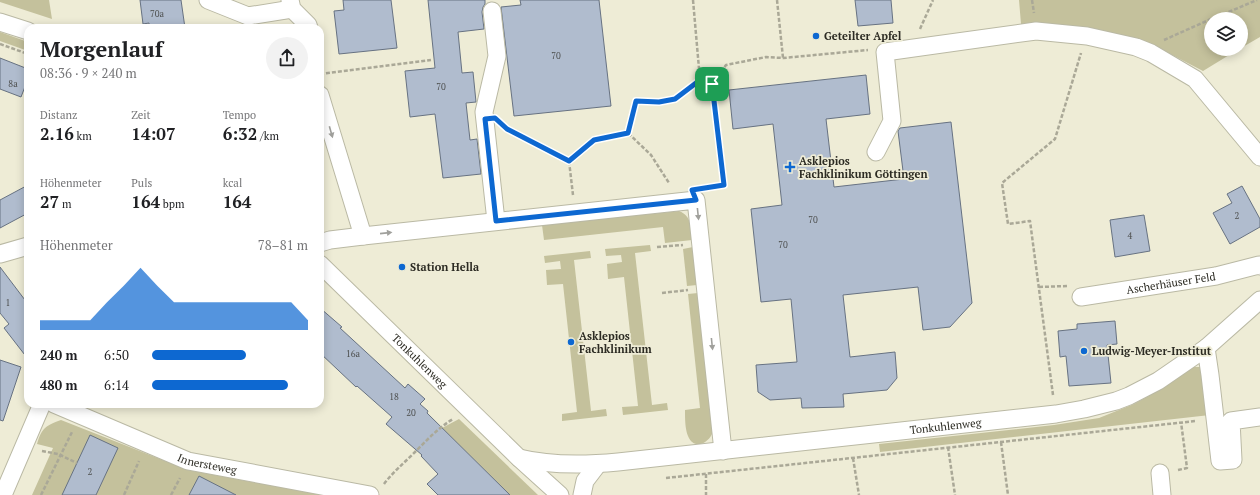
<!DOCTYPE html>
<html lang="de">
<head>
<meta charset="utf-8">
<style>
	body { margin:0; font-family:"PT Serif",serif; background:#f2f2f2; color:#202124; height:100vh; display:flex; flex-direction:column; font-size:15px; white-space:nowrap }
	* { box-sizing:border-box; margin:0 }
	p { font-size:13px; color:#757577 }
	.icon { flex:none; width:22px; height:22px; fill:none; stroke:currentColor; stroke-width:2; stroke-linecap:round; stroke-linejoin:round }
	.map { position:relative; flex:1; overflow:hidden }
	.drawer { position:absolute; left:24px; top:24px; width:300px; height:384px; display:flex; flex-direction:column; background:#fff; border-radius:12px; box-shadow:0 2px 10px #0003 }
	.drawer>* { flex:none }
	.fabs { position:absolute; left:1204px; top:12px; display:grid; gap:8px }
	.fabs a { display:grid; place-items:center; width:44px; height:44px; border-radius:50%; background:#fff; box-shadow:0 2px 10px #0003; font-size:20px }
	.pin { position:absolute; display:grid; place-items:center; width:34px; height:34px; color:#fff; margin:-17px; border-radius:8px; box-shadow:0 2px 6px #0006 }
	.round { display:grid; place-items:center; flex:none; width:42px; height:42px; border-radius:21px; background:#f2f2f2 }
	.head { display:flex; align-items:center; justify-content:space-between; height:68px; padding:0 16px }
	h1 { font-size:22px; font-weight:700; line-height:30px }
	.metrics { display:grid; grid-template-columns:repeat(3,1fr); gap:6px; height:68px; padding:4px 16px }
	.metrics div { display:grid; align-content:center }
	.metrics b { font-size:17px; font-weight:700 }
	.metrics small { font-size:11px; font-weight:400 }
	.metrics p { font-size:11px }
	.chart { height:112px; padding:8px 16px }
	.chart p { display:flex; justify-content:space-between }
	.chart svg { width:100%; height:72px; margin-top:4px; fill:#0d68d1; opacity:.7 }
	ul { padding:0 16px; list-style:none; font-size:13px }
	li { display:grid; grid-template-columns:64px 48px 1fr; align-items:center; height:30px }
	li i { height:10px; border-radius:5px; background:#0d68d1 }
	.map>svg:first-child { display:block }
	.green { fill:#c4c19c }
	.building { fill:#b0bcce; stroke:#677282 }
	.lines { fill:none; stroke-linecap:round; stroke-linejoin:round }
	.minor-casing { stroke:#bab9a4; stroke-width:19 }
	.path { stroke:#aaa897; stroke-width:2.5; stroke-dasharray:4 2; stroke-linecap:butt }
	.minor { stroke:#fff; stroke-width:17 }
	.oneway { fill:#a0a09c }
	.route-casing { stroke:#fff; stroke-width:8 }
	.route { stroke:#0d68d1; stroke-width:5 }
	.poi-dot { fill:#0d68d1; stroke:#eeecd6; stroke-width:1.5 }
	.labels { text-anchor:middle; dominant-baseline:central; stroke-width:3.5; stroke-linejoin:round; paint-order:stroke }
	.number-label { font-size:9px; fill:#4d4f4e }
	.poi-label { font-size:11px; font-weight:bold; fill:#2c2b23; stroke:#eeecd6; text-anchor:start }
	.street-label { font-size:11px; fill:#2c2b23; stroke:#eeecd6 }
</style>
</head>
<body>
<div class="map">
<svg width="1260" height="495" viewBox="0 0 1260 495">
	<rect width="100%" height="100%" fill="#eeecd6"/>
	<g class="green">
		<polygon points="0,0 49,0 52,19 0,2"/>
		<polygon points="1019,0 1260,0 1260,37 1241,48 1241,19 1211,19 1211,49 1239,49 1203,71 1155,46 1052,25 1021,24"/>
		<polygon points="0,32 28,42 28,51 0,41"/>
		<path d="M679 211C692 216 691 228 692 240L665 243 663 227 544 240 542 225Z"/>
		<polygon points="650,245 651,251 635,253 652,405 667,403 668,410 623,415 622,407 638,406 624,277 608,279 607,264 622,262 621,255 606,256 605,249"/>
		<polygon points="693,247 697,285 687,286 683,249"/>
		<polygon points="590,251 591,258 574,260 591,411 606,409 607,416 562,421 562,414 577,412 563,284 547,285 546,270 561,269 560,261 545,263 544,256"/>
		<path d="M698 293 713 431C710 443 694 451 688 436 685 429 685 418 685 410L700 408 688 294Z"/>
		<polygon points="1193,367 1201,367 1210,415 880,452 879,444 1054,425 1099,418 1134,404 1154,393"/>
		<polygon points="459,419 538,495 510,495 442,428"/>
		<path d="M61 420 188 470 322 495H32L53 448 37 444C42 428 45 426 61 420Z"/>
	</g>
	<g class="building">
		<polygon points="140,0 181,0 185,28 149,28 149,23 143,24"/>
		<polygon points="343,0 391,0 397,48 339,54 334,11 344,10"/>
		<polygon points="428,0 485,0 485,4 483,7 482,12 484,29 458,32 462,73 473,72 476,102 466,103 470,140 477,139 481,174 443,178 435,114 410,117 405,71 435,68"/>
		<polygon points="520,0 599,0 611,106 514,116 501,7 521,5"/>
		<polygon points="855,0 891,0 893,23 858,26"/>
		<polygon points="0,58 28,69 28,79 21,97 0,89"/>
		<polygon points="866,75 870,114 826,119 834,187 904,179 898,131 900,128 951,122 972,303 950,327 923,330 918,287 843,295 850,357 895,352 897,378 887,390 843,394 844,407 802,408 801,398 770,400 758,392 756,365 797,362 791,299 761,302 751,209 782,205 773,124 733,129 729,90"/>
		<polygon points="28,185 28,213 0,228 0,200"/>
		<polygon points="1242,186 1260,219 1260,227 1230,244 1213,213 1232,203 1227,194"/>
		<polygon points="1144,215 1150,251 1115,257 1110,220"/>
		<polygon points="0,267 28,304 28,359 4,328 9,324 0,313"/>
		<polygon points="320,308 342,327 340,328 405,388 408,384 425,399 420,404 428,411 427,413 510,495 438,495 427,484 438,474 421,456 422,455 386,424 392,417 357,386 356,387 320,353"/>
		<polygon points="1115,321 1117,344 1107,345 1111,383 1069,386 1066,356 1060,357 1058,331 1077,329 1077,324"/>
		<polygon points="0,360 21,367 3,421 0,420"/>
		<polygon points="90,435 118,448 96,495 62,495"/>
		<polygon points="199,476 236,495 189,495"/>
	</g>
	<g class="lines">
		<g class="minor-casing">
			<g id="minor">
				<polyline points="208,0 248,16 292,9"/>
				<polyline points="290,0 292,9 308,25 309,28"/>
				<polyline points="492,11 497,56 484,112 496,221"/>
				<polyline points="0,22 28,31"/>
				<polyline points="320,95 363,236"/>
				<polyline points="876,152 892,121 885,52 1036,31 1087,36 1136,47 1151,53 1195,79 1260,157"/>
				<polyline points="320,243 330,240 363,236 696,200 723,451"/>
				<polyline points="0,254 28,246"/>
				<path id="s1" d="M320 264 519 458 560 495"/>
				<path id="s2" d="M1081 297 1216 276 1259 265 1260 266"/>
				<polyline points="1206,348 1210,375 1220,461 1233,460 1231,421 1260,417"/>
				<path id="s3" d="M54 404 188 461 370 495"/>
				<path id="s4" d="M519 458C551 466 585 465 618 462L1056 414 1084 409 1116 401 1129 396 1158 381 1206 348 1260 300"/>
				<polyline points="1160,473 1162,495"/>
				<polyline points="3,495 42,404"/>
				<polyline points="582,495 585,481 598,464"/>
			</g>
		</g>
		<g class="path">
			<polyline points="693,0 700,80"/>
			<polyline points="777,0 783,58"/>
			<polyline points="1032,0 1034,13"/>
			<polyline points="1212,19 1257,0"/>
			<polyline points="920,29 933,0"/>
			<polyline points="1164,40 1211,19"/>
			<polyline points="0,44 28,54"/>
			<polyline points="320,74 431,60"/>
			<polyline points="504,126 569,161"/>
			<polyline points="628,133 636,101 659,102 675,99 700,80 712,84"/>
			<polyline points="709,187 724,185 712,84 726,65 766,57 783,58 868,50"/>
			<polyline points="573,195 569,161 594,140 628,133 651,155 669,183"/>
			<polyline points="657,247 683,245"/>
			<polyline points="1039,287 1067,286"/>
			<polyline points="662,293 688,290"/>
			<polyline points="1053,395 1030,221 1008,224 1002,183 1055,139 1081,53"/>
			<polyline points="1001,442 1008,495"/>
			<polyline points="948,447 955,495"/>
			<polyline points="42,451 58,454 77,463"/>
			<polyline points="853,458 859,495"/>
			<polyline points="1178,470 1187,468 1181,422"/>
			<polyline points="706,474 706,495"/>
			<polyline points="666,478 1196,421"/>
			<path d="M384 484C393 472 404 463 415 452 427 440 438 428 453 419"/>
			<polyline points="41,495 72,432"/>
			<polyline points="124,495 139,461"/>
			<polyline points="171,495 180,478"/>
		</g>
		<use href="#minor" class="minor"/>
	</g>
	<defs><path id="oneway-solid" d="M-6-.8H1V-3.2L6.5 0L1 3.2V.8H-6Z"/></defs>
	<g class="oneway">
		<use href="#oneway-solid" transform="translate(331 132) rotate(74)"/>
		<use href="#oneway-solid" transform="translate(698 214) rotate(84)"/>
		<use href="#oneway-solid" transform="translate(386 233) rotate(-6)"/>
		<use href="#oneway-solid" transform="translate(712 344) rotate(84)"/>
	</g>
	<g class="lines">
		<g class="route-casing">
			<polygon id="route" points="700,80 712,84 724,185 692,190 696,200 496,221 485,119 495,118 507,129 569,161 594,140 628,133 636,101 659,102 675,99"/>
		</g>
		<use href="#route" class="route"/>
	</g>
	<g class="poi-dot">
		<circle cx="816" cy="36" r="4"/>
		<path d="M788 161h4v4h4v4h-4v4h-4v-4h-4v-4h4z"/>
		<circle cx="402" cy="267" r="4"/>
		<circle cx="571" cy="342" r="4"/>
		<circle cx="1084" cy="351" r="4"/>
	</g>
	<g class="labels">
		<g class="number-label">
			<text x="157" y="14">70a</text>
			<text x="556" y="56">70</text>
			<text x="13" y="84">8a</text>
			<text x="441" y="87">70</text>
			<text x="1237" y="216">2</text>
			<text x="813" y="220">70</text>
			<text x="1130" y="236">4</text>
			<text x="783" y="245">70</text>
			<text x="8" y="303">1</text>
			<text x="353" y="354">16a</text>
			<text x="394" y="397">18</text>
			<text x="411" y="413">20</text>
			<text x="90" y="472">2</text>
		</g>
		<g class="poi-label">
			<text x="824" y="36">Geteilter Apfel</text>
			<text x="799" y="161">Asklepios<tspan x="799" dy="13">Fachklinikum Göttingen</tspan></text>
			<text x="410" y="267">Station Hella</text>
			<text x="579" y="336">Asklepios<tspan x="579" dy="13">Fachklinikum</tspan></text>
			<text x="1092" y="351">Ludwig-Meyer-Institut</text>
		</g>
		<g class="street-label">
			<text stroke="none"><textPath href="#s2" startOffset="91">Ascherhäuser Feld</textPath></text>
			<text stroke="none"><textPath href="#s1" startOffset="139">Tonkuhlenweg</textPath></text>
			<text stroke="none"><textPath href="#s4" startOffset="429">Tonkuhlenweg</textPath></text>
			<text stroke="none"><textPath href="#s3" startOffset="165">Innersteweg</textPath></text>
		</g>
	</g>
</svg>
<div class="fabs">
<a><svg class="icon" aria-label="layers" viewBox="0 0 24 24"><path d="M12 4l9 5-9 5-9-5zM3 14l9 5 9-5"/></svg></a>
</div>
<div class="pin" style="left:712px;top:84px;background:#1e9e55"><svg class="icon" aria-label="arrive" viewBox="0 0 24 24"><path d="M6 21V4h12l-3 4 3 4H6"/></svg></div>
<section class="drawer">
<div class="head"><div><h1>Morgenlauf</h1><p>08:36 · 9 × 240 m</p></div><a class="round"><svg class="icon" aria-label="share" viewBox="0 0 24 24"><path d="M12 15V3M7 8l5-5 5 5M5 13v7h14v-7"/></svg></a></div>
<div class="metrics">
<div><p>Distanz</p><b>2.16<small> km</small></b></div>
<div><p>Zeit</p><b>14:07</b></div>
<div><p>Tempo</p><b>6:32<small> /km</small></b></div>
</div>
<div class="metrics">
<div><p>Höhenmeter</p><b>27<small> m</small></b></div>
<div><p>Puls</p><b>164<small> bpm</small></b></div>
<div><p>kcal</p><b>164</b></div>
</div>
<div class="chart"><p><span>Höhenmeter</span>78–81 m</p>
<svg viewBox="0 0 160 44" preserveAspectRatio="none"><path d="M0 44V38L10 38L20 38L30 38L40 27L50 17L60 6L70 17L80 27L90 27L100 27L110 27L120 27L130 27L140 27L150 27L160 38V44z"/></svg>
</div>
<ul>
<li><b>240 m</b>6:50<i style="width:60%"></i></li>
<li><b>480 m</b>6:14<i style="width:87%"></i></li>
</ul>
</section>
</div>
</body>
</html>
